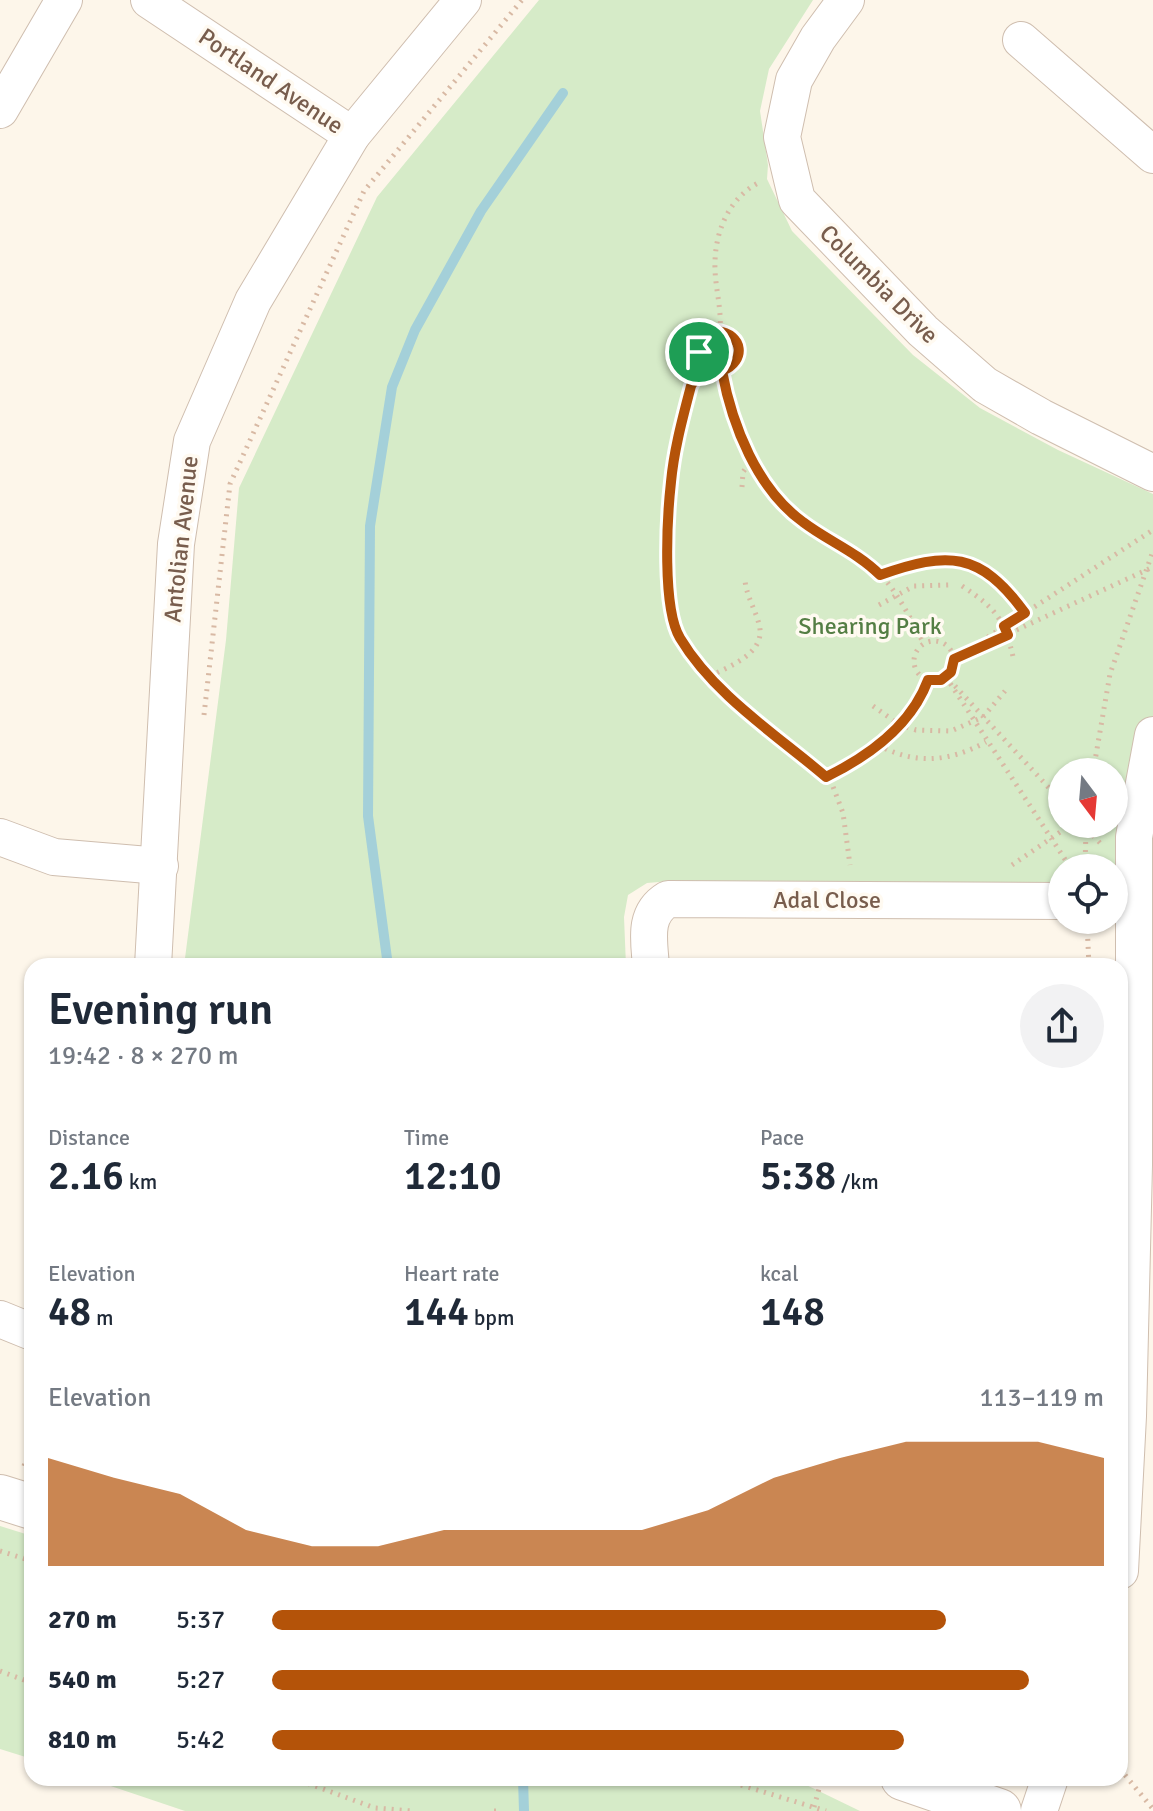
<!DOCTYPE html>
<html lang="en">
<head>
<meta charset="utf-8">
<style>
	body { margin:0; font-family:Signika,sans-serif; background:#f2f2f3; color:#1f2937; height:100vh; display:flex; flex-direction:column; font-size:30px; white-space:nowrap }
	* { box-sizing:border-box; margin:0 }
	p { font-size:26px; color:#747a83 }
	.icon { flex:none; width:44px; height:44px; fill:none; stroke:currentColor; stroke-width:2; stroke-linecap:round; stroke-linejoin:round }
	.map { position:relative; flex:1; overflow:hidden }
	.sheet { position:absolute; left:24px; top:958px; width:1104px; height:828px; display:flex; flex-direction:column; background:#fff; border-radius:24px; box-shadow:0 2px 6px #0004 }
	.sheet>* { flex:none }
	.needle { width:52px; rotate:164deg }
	.tools { position:absolute; left:1048px; top:758px; display:grid; gap:16px }
	.tools a { display:grid; place-items:center; width:80px; height:80px; border-radius:50%; background:#fff; box-shadow:0 2px 6px #0004; font-size:40px }
	.pin { position:absolute; display:grid; place-items:center; width:68px; height:68px; color:#fff; margin:-34px; border:4px solid #fff; border-radius:50%; box-shadow:0 2px 8px #0007 }
	.round { display:grid; place-items:center; flex:none; width:84px; height:84px; border-radius:42px; background:#f2f2f3 }
	.summary { display:flex; align-items:center; justify-content:space-between; height:136px; padding:0 24px }
	h1 { font-size:44px; font-weight:600; line-height:60px }
	.figures { display:grid; grid-template-columns:repeat(3,1fr); gap:12px; height:136px; padding:8px 24px }
	.figures div { display:grid; align-content:center }
	.figures b { font-size:40px; font-weight:600 }
	.figures small { font-size:22px; font-weight:400 }
	.figures p { font-size:22px }
	.chart { height:224px; padding:16px 24px }
	.chart p { display:flex; justify-content:space-between }
	.chart svg { width:100%; height:144px; margin-top:8px; fill:#b45309; opacity:.7 }
	ul { padding:0 24px; list-style:none; font-size:26px }
	li { display:grid; grid-template-columns:128px 96px 1fr; align-items:center; height:60px }
	li i { height:20px; border-radius:10px; background:#b45309 }
	.map>svg:first-child { display:block }
	.green { fill:#d6ebc8; fill-rule:evenodd }
	.lines { fill:none; stroke-linecap:round; stroke-linejoin:round }
	.stream { stroke:#a4d0d9; stroke-width:10 }
	.minor-casing { stroke:#cfbeaf; stroke-width:38 }
	.tertiary-casing { stroke:#cfbeaf; stroke-width:46 }
	.path { stroke:#d8b9a4; stroke-width:5; stroke-dasharray:2 6; stroke-linecap:butt }
	.minor { stroke:#fff; stroke-width:36 }
	.tertiary { stroke:#fff; stroke-width:44 }
	.route-casing { stroke:#fff; stroke-width:16 }
	.route { stroke:#b45309; stroke-width:10 }
	.labels { text-anchor:middle; dominant-baseline:central; stroke-width:7; stroke-linejoin:round; paint-order:stroke }
	.street-label { font-size:24px; fill:#785d4d; stroke:#fffaf1 }
	.park-label { font-size:24px; fill:#547e44; stroke:#fffaf1 }
</style>
</head>
<body>
<div class="map">
<svg width="1153" height="1811" viewBox="0 0 1153 1811">
	<rect width="100%" height="100%" fill="#fdf6ea"/>
	<g class="green">
		<path d="M539 0H813L769 69 760 111 768 165 767 179 792 231 913 355 980 408 1058 450 1153 494V735L1134 901H1114V868H1062V900L671 881 647 883 628 895 624 917 626 966H184L226 640 239 488 377 197ZM1062 772H1114V824H1062Z"/>
		<polygon points="0,1526 32,1536 32,1759 0,1749"/>
		<polygon points="87,1778 792,1778 860,1811 185,1811"/>
	</g>
	<g class="lines">
		<g class="stream">
			<polyline points="388,966 368,816 370,526 392,387 415,330 481,211 563,93"/>
			<polyline points="523,1778 524,1811"/>
		</g>
		<g class="minor-casing">
			<g id="minor">
				<polyline points="149,0 352,135"/>
				<polyline points="846,0 818,38 794,80 782,137 797,200 923,331 985,385 1041,417 1153,473"/>
				<polyline points="1021,40 1153,155"/>
				<polyline points="0,110 64,0"/>
				<polyline points="0,837 54,857 160,866"/>
				<polyline points="153,966 176,544 192,441 253,301 352,135 463,0"/>
				<path d="M651 966C649 940 643 914 668 899L1062 901"/>
				<polyline points="0,1319 32,1332"/>
				<polyline points="1120,1571 1128,1416 1134,1165 1134,837 1153,735"/>
				<polyline points="1039,1811 1050,1778"/>
			</g>
		</g>
		<g class="tertiary-casing">
			<g id="tertiary">
				<polyline points="0,1497 32,1507"/>
				<polyline points="903,1778 999,1811"/>
			</g>
		</g>
		<g class="path">
			<path d="M720 331C722 307 714 285 715 261 716 229 730 197 760 182"/>
			<circle cx="719" cy="351" r="20"/>
			<polyline points="709,369 697,376 691,386 671,482 668,573 674,626 681,640 710,676 832,784 843,813 850,865"/>
			<path d="M722 371C731 414 747 460 774 495 796 524 830 536 859 556 890 576 907 612 924 644"/>
			<polyline points="742,487 743,472 753,458"/>
			<path d="M880 575C948 551 980 551 1025 613"/>
			<path d="M962 586C997 609 1005 620 1014 661"/>
			<polyline points="879,605 914,586 950,585"/>
			<circle cx="934" cy="661" r="20"/>
			<polyline points="973,650 1153,567"/>
			<polyline points="954,659 1153,530"/>
			<path d="M710 676C730 666 767 653 759 624 755 609 747 597 745 581"/>
			<polyline points="946,677 1070,867"/>
			<polyline points="955,686 1062,802"/>
			<polyline points="873,706 900,725 916,730 951,731 983,717 1005,691"/>
			<polyline points="204,715 230,484 364,191 522,0"/>
			<path d="M878 745C915 765 949 762 986 742"/>
			<polyline points="1093,772 1110,674 1153,551"/>
			<path d="M826 777C869 756 911 726 928 680"/>
			<polyline points="1082,824 1101,844"/>
			<polyline points="1012,865 1072,824"/>
			<polyline points="1085,868 1086,829"/>
			<polyline points="1087,923 1089,966"/>
			<polyline points="24,1466 32,1441"/>
			<polyline points="0,1551 32,1561"/>
			<polyline points="0,1671 32,1683"/>
			<polyline points="1120,1769 1153,1809"/>
			<polyline points="293,1778 375,1808 412,1811"/>
			<polyline points="718,1778 826,1811"/>
			<polyline points="814,1807 822,1778"/>
			<polyline points="494,1811 499,1811"/>
		</g>
		<use href="#minor" class="minor"/>
		<use href="#tertiary" class="tertiary"/>
	</g>
	<g class="lines">
		<g class="route-casing">
			<path id="route" d="M717 331C743 334 747 361 722 371 732 425 757 489 803 522 828 541 857 552 880 575 948 551 980 551 1025 613L1004 626 1008 635 954 659 951 672 941 680H928C911 726 869 756 826 777 777 735 714 695 680 638 662 608 667 518 671 482 674 449 683 417 691 386L697 376 709 369C693 356 698 337 717 331Z"/>
		</g>
		<use href="#route" class="route"/>
	</g>
	<g class="labels">
		<g class="street-label">
			<text transform="translate(271 81) rotate(34)">Portland Avenue</text>
			<text transform="translate(879 284) rotate(45)">Columbia Drive</text>
			<text transform="translate(181 539) rotate(-84)">Antolian Avenue</text>
			<text x="827" y="900">Adal Close</text>
		</g>
		<g class="park-label">
			<text x="870" y="626">Shearing Park</text>
		</g>
	</g>
</svg>
<div class="tools">
<a><svg class="needle" viewBox="-14 -14 28 28"><path d="M0-13l5 13h-10z" fill="#e53935"/><path d="M0 13l5-13h-10z" fill="#747a83"/></svg></a>
<a><svg class="icon" aria-label="locate" viewBox="0 0 24 24"><circle cx="12" cy="12" r="6"/><path d="M12 2v4M12 18v4M2 12h4M18 12h4"/></svg></a>
</div>
<div class="pin" style="left:699px;top:352px;background:#1e9e55"><svg class="icon" aria-label="arrive" viewBox="0 0 24 24"><path d="M6 21V4h12l-3 4 3 4H6"/></svg></div>
<section class="sheet">
<div class="summary"><div><h1>Evening run</h1><p>19:42 · 8 × 270 m</p></div><a class="round"><svg class="icon" aria-label="share" viewBox="0 0 24 24"><path d="M12 15V3M7 8l5-5 5 5M5 13v7h14v-7"/></svg></a></div>
<div class="figures">
<div><p>Distance</p><b>2.16<small> km</small></b></div>
<div><p>Time</p><b>12:10</b></div>
<div><p>Pace</p><b>5:38<small> /km</small></b></div>
</div>
<div class="figures">
<div><p>Elevation</p><b>48<small> m</small></b></div>
<div><p>Heart rate</p><b>144<small> bpm</small></b></div>
<div><p>kcal</p><b>148</b></div>
</div>
<div class="chart"><p><span>Elevation</span>113–119 m</p>
<svg viewBox="0 0 160 44" preserveAspectRatio="none"><path d="M0 44V11L10 17L20 22L30 33L40 38L50 38L60 33L70 33L80 33L90 33L100 27L110 17L120 11L130 6L140 6L150 6L160 11V44z"/></svg>
</div>
<ul>
<li><b>270 m</b>5:37<i style="width:81%"></i></li>
<li><b>540 m</b>5:27<i style="width:91%"></i></li>
<li><b>810 m</b>5:42<i style="width:76%"></i></li>
</ul>
</section>
</div>
</body>
</html>
